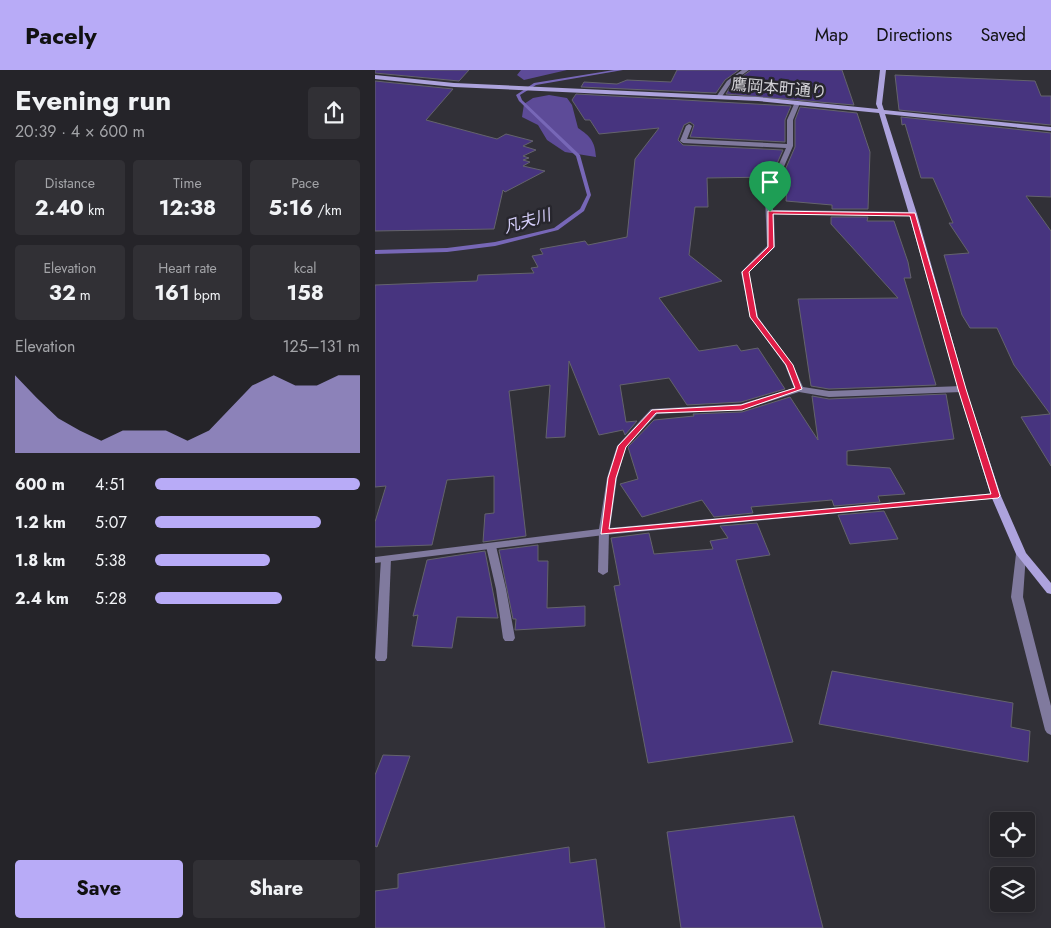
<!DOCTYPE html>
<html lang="en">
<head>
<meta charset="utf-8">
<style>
	body { margin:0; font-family:Jost,"Noto Sans JP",sans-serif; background:#313035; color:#f1f3f6; height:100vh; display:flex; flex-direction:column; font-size:19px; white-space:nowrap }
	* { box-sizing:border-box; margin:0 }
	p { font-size:16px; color:#a3a4a8 }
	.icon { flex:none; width:28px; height:28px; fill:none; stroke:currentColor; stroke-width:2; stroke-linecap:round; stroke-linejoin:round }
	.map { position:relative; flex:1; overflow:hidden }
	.details { display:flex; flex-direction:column; background:#252429; width:375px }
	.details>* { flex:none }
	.fabs { position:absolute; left:615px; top:742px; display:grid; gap:10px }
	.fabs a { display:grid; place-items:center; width:45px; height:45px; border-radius:5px; background:#252429; box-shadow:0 2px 8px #0003,0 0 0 1px #424146; font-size:25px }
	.pin { position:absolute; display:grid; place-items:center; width:42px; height:42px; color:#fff; margin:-51px -21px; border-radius:50% 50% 50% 0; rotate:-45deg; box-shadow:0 0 5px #0007 }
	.pin .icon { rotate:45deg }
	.round { display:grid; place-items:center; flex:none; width:52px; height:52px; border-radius:5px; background:#313035 }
	.overview { display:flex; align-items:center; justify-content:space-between; height:85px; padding:0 15px }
	h1 { font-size:28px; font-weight:700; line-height:38px }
	.metrics { display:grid; grid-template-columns:repeat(3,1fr); gap:8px; height:85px; padding:5px 15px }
	.metrics div { display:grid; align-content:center; border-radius:5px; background:#313035; text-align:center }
	.metrics b { font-size:21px; font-weight:700 }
	.metrics small { font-size:14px; font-weight:400 }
	.metrics p { font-size:14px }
	.chart { height:140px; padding:10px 15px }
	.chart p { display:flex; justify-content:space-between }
	.chart svg { width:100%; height:90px; margin-top:5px; fill:#b8abf7; opacity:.7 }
	.action { display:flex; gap:10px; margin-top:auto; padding:10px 15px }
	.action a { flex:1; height:58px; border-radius:5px; background:#b8abf7; color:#111; font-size:20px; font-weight:700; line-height:58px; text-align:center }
	.action a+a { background:#313035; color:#f1f3f6 }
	ul { padding:0 15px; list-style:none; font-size:16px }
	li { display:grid; grid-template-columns:80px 60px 1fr; align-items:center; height:38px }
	li i { height:12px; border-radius:6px; background:#b8abf7 }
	header { display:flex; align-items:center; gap:30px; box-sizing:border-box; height:70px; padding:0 25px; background:#b8abf7; color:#111 }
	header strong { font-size:24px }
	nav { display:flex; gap:28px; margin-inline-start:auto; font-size:18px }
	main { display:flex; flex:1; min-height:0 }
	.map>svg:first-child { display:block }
	.forest { fill:#5d4b98 }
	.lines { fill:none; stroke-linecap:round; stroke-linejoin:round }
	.stream { fill:#7767b7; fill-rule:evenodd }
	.building { fill:#47347f; stroke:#64636c }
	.lane { fill:#807a9e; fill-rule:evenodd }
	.street { fill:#807a9e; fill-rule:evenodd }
	.secondary { fill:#ada3dd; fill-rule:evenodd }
	.route { fill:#e11d48; stroke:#fff; fill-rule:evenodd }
	.labels { text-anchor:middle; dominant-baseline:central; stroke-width:5; stroke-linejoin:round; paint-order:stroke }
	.far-street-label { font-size:16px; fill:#d3d2d7; stroke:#27262d }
	.far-water-label { font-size:16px; font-style:italic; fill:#d6cffb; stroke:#27262d }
</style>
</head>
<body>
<header>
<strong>Pacely</strong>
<nav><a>Map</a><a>Directions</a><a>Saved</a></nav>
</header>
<main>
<section class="details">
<div class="overview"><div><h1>Evening run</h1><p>20:39 · 4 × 600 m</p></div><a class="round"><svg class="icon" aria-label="share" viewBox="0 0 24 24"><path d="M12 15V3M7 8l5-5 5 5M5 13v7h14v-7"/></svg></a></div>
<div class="metrics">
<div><p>Distance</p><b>2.40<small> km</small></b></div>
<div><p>Time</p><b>12:38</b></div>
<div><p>Pace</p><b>5:16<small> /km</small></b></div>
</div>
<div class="metrics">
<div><p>Elevation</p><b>32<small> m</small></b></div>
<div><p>Heart rate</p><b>161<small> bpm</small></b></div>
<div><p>kcal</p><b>158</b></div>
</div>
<div class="chart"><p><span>Elevation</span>125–131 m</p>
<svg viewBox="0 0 160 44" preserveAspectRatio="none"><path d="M0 44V6L10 17L20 27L30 33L40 38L50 33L60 33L70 33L80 38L90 33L100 22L110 11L120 6L130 11L140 11L150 6L160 6V44z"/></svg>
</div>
<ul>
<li><b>600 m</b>4:51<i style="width:100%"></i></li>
<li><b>1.2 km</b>5:07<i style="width:81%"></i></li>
<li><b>1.8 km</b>5:38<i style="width:56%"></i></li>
<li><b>2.4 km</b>5:28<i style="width:62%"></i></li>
</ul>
<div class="action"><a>Save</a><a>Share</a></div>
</section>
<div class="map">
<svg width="676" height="858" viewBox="0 0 676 858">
	<rect width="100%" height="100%" fill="#313037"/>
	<g class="forest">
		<polygon points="146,0 192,0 149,10 142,5"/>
		<path d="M174 25 192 28 197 35 203 58C215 66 220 71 221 87L190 82 172 70 163 55 147 47 149 34 158 28Z"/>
	</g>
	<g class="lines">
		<polygon class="stream" points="239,0 248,0 161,15 145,25 147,30 205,85 216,125 209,141 183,160 120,176 72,182 0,184 0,180 72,178 120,172 179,158 205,139 212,125 201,86 144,31 141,25 159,13"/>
	</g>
	<g class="building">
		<polygon points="0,0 94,0 84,11 0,3"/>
		<polygon points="302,0 364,0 350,10 341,23 206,17 209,12 242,14 252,10 296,12"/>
		<polygon points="376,0 467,0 479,35 351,24 357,14"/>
		<polygon points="520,5 660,11 666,26 676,26 676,55 524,40"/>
		<polygon points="0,11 78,19 51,50 122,69 131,64 158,71 148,76 161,80 148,86 154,88 148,90 155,92 148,96 170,101 130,122 128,120 119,159 0,161"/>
		<polygon points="201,24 416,36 410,50 410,72 315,67 319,55 315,52 309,55 303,70 308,75 408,80 396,107 332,108 333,137 320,137 314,185 347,211 284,228 324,281 362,275 366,281 383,278 410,319 366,332 312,335 294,308 245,315 251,352 262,351 250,365 248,360 224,365 194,291 190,367 171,368 175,315 134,321 151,466 108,472 110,444 119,443 119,406 72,410 57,475 0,477 0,452 11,416 0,417 0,215 102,211 103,205 159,203 156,198 163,197 157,186 168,184 165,179 210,171 213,175 252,167 260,89 284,58 224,64 215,50 210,50 197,30"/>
		<polygon points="425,37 482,43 495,82 493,139 457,139 457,135 411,131 413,106 407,107 420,77 420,50"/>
		<polygon points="526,47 676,63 676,127 651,126 676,161 676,396 646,347 675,344 639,295 622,258 595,258 587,245 569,185 594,183 574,153 578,153 558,108 546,108 530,54 527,55"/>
		<polygon points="456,147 493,147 492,151 519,151 533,192 536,208 529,208 561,315 454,319 436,316 423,229 523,228 456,154"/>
		<polygon points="571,324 579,369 472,381 472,395 515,398 530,424 503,426 505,432 459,436 457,430 376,437 378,443 339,447 327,430 267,447 245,414 263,409 253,377 279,350 319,346 318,344 367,342 415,327 443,370 437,326 454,329"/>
		<polygon points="509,441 523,469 475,474 463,445"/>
		<polygon points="382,453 395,485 361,490 418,672 273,693 239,516 245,515 236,468 274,463 279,484 338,479 335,471 353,468 345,456"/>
		<polygon points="163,475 163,491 173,491 172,538 210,536 210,556 140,560 141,549 138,549 124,480"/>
		<polygon points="110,481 123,548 82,547 77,578 37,576 43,545 38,546 52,490"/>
		<polygon points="457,601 638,633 636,657 655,661 653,692 444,654"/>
		<polygon points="8,685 35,686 2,777 0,776 0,705"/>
		<polygon points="419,746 448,858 306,858 292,762"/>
		<polygon points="194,777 195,793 221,789 230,858 0,858 0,821 23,818 23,804"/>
	</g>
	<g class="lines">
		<g class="lane">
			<polygon points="229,459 234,462 233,502 228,505 223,502 224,462"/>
			<polygon points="116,473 121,476 131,519 140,568 138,571 130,571 128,568 121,519 111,476"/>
			<polygon points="11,486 16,489 12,588 10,591 2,591 0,588 6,489"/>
		</g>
		<g class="street">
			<polygon points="367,0 374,0 356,13 346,28 342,28 341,27 352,11"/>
			<polygon points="420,32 425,33 418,50 418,76 396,126 398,140 538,142 542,144 538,146 399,144 400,177 374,202 383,247 418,295 428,317 454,321 587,316 591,319 587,322 454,327 424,322 367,340 282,344 251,377 242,408 235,458 621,423 626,426 625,428 229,465 0,493 0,487 224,459 232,408 242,376 276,339 366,334 419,318 410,295 375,247 366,202 392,176 390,126 411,78 308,73 305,71 311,56 314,54 317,56 312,69 412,74 412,50"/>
			<polygon points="646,481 651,484 648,527 676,636 676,665 672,663 670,660 636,527 641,484"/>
		</g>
		<polygon class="secondary" points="505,0 511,0 507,34 509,40 676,57 676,61 510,44 542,144 591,319 626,426 651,483 676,513 676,524 672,523 641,484 616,426 583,319 534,144 504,43 383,31 79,17 0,9 0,5 79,13 383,27 503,39 501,34"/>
	</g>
	<path class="route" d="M393 141 540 143 591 319 625 426 623 428 226 464 233 408 243 376 277 340 366 335 420 318 411 295 375 247 367 202 393 177ZM398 144 535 146 583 319 616 424 234 459 241 408 251 377 281 343 367 340 427 319 418 295 382 247 374 202 399 177Z"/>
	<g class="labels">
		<g class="far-street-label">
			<text transform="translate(404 18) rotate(5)">鷹岡本町通り</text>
		</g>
		<g class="far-water-label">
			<text transform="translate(152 151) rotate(-16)">凡夫川</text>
		</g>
	</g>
</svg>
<div class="fabs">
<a><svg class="icon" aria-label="locate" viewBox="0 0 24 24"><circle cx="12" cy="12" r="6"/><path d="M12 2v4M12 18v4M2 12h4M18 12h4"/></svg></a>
<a><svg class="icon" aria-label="layers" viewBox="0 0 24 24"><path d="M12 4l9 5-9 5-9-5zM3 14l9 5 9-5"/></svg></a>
</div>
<div class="pin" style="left:395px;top:142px;background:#1e9e55"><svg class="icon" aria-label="arrive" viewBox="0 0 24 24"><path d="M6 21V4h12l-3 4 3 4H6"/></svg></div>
</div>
</main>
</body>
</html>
